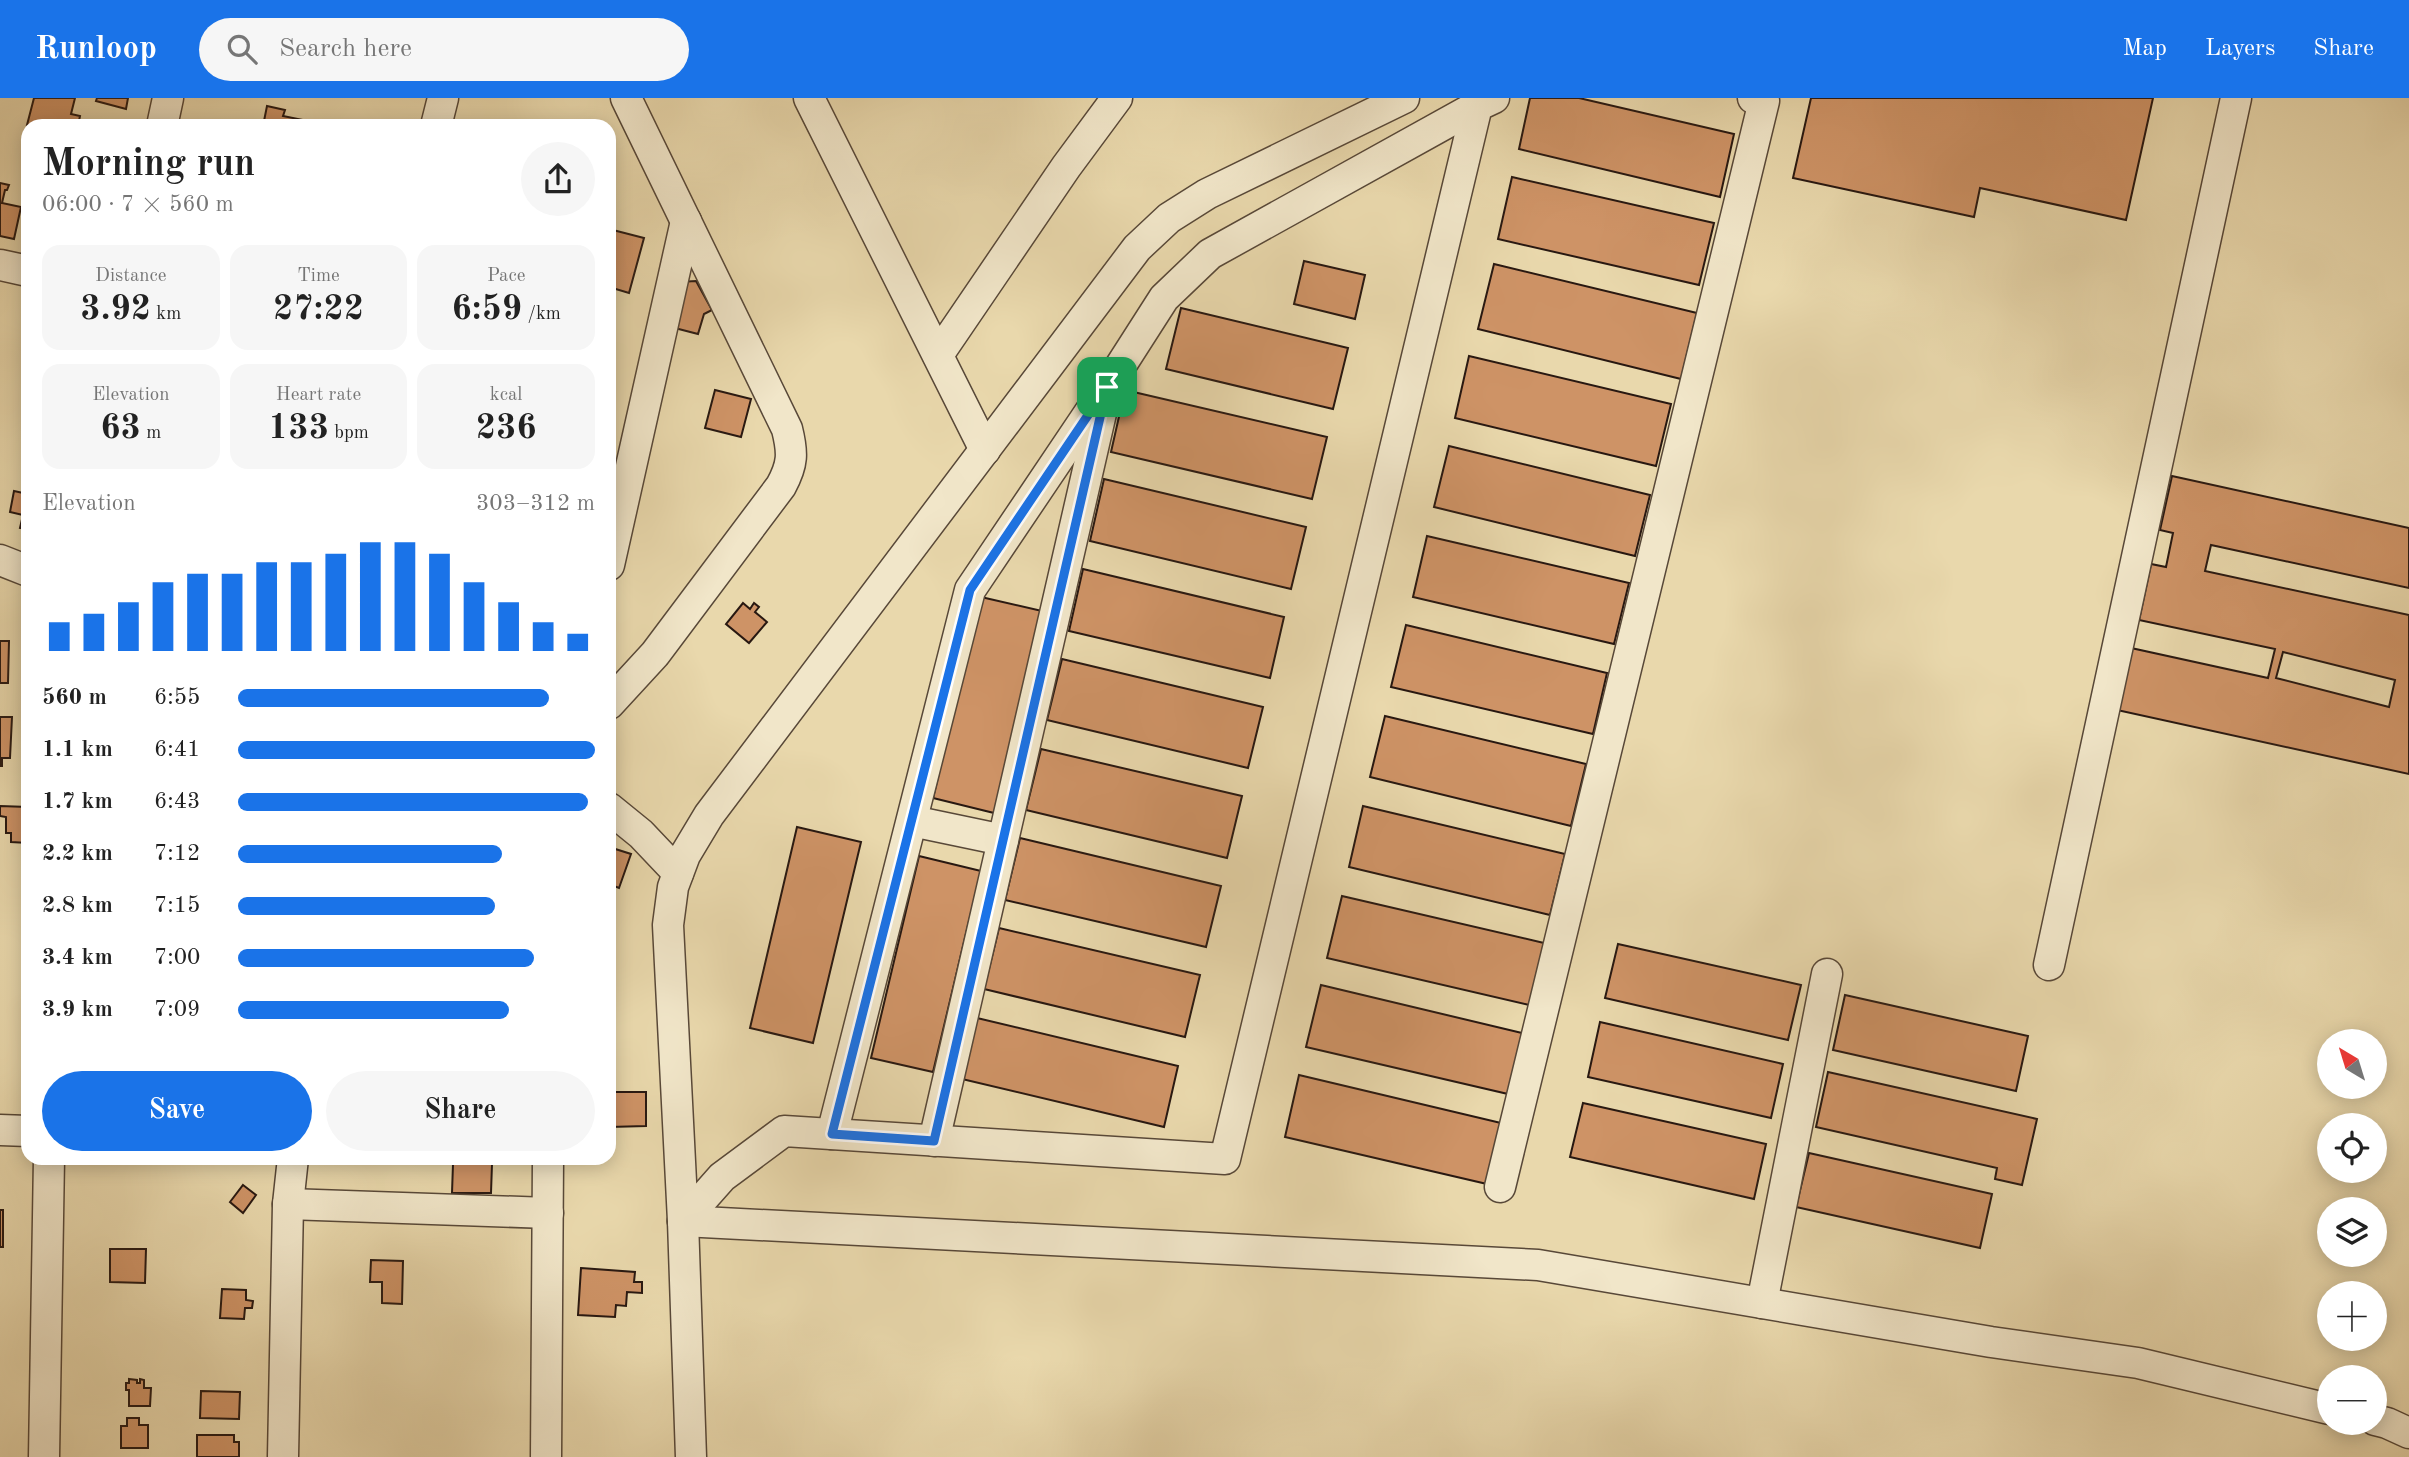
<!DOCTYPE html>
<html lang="en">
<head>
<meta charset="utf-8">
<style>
	body { margin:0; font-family:"Old Standard TT",serif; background:#f6f6f6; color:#222; height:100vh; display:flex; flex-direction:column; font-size:26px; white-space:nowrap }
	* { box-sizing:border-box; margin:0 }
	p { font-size:23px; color:#767676 }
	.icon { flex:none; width:38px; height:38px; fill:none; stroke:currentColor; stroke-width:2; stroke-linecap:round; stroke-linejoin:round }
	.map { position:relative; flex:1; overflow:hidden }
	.side { position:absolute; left:21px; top:21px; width:595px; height:1046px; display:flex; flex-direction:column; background:#fff; border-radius:21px; box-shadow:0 4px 18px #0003 }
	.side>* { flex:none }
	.needle { width:46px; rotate:322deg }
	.controls { position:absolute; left:2317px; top:931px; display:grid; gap:14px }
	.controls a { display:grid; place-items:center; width:70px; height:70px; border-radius:50%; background:#fff; box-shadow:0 4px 18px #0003; font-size:35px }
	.pin { position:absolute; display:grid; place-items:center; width:60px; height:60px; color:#fff; margin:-30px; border-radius:14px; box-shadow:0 4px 10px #0006 }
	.round { display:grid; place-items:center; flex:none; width:74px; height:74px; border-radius:37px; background:#f6f6f6 }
	.summary { display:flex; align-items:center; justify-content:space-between; height:119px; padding:0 21px }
	h1 { font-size:38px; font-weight:700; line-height:52px }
	.figures { display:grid; grid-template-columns:repeat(3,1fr); gap:10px; height:119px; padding:7px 21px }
	.figures div { display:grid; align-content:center; border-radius:18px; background:#f6f6f6; text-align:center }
	.figures b { font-size:35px; font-weight:700 }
	.figures small { font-size:19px; font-weight:400 }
	.figures p { font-size:19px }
	.chart { height:196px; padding:14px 21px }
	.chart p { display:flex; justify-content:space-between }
	.chart svg { width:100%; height:126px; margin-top:7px; stroke:#1a73e8; stroke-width:6 }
	.primary-button { display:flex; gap:14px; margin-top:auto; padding:14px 21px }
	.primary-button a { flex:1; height:80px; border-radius:42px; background:#1a73e8; color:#fff; font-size:28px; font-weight:700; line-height:80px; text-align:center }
	.primary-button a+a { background:#f6f6f6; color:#222 }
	ul { padding:0 21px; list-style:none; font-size:23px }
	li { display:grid; grid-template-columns:112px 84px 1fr; align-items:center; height:52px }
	li i { height:18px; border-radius:9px; background:#1a73e8 }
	header { display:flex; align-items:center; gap:42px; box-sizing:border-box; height:98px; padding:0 35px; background:#1a73e8; color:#fff }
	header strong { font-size:33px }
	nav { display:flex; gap:38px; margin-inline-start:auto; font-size:24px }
	.search { width:490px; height:63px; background:#f6f6f6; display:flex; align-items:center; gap:18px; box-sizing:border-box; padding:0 24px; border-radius:38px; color:#767676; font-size:26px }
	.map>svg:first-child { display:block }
	.building { fill:#ce9366; stroke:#281811; stroke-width:2; fill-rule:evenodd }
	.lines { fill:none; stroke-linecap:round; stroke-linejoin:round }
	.minor-casing { stroke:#584838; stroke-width:33 }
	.minor { stroke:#f1e6c9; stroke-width:30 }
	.route-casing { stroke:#fff; stroke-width:14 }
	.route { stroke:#1a73e8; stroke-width:9 }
</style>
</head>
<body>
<header>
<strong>Runloop</strong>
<div class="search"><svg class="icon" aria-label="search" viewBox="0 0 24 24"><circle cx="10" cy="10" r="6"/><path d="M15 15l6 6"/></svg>Search here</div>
<nav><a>Map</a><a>Layers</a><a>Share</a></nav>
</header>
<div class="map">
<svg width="2409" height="1359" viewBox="0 0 2409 1359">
	<rect width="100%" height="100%" fill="#e9d8ac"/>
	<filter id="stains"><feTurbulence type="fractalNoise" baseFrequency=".00286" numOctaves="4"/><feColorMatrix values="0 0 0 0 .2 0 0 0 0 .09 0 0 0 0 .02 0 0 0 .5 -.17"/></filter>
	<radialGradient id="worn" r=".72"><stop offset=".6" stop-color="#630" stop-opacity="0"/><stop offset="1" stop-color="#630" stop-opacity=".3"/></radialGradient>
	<g class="building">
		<polygon points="34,0 75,0 71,16 80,18 78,28 27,27"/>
		<polygon points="97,0 128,0 126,11 96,3"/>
		<polygon points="1530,0 1579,0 1734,36 1720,99 1519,51"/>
		<polygon points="1811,0 2153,0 2126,122 1980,90 1974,119 1793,80"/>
		<polygon points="267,8 285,12 283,18 303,22 302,28 263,28"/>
		<polygon points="1512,79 1714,125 1699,187 1498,141"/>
		<polygon points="0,85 9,87 7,92 5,92 2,105 21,109 14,141 0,138"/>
		<polygon points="609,131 644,140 629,195 609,189"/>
		<polygon points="1304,163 1365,177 1355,221 1294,206"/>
		<polygon points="1494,166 1697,215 1681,281 1478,231"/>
		<polygon points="696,183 712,212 704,216 698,236 667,228 679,184"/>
		<polygon points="1181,210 1348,250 1333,311 1166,271"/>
		<polygon points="1469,258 1671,306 1656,368 1455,320"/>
		<polygon points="715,292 751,301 741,339 705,330"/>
		<polygon points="1125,292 1327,339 1312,401 1111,354"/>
		<polygon points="1449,348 1650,397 1635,458 1434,409"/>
		<path d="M2172 378 2409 430V490L2211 447 2205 473 2409 517V676L2117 612 2131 550 2268 580 2275 551 2139 522 2151 466 2166 469 2173 435 2160 432ZM2283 554 2395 582 2389 609 2276 580Z"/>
		<polygon points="1104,381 1306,429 1291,491 1090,443"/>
		<polygon points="14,393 28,396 28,431 20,430 23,417 10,414"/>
		<polygon points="1427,438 1629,485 1614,546 1413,499"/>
		<polygon points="1083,471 1284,519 1270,580 1069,533"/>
		<polygon points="981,499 1042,513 994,715 933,700"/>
		<polygon points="743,505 750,511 754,505 759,509 755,514 767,524 749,545 726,526"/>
		<polygon points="1406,527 1607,575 1593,636 1391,589"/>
		<polygon points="0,543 9,543 8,585 0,585"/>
		<polygon points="1062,561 1263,609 1248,670 1047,622"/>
		<polygon points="1385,618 1586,666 1571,728 1370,679"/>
		<polygon points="0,619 12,619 10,660 2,660 2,668 0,668"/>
		<polygon points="1041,651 1242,698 1227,760 1026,712"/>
		<polygon points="0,708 28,709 28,745 11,744 11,735 6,735 6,719 0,718"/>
		<polygon points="1363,708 1565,756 1550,817 1349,769"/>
		<polygon points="797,729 861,744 813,945 750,930"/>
		<polygon points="1020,740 1221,788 1206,849 1005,802"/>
		<polygon points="609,749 631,756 619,790 609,786"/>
		<polygon points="919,758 981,773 933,974 871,960"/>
		<polygon points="1342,798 1544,845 1529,907 1327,860"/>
		<polygon points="999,830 1200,877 1185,939 984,891"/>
		<polygon points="1618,846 1801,887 1788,942 1605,900"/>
		<polygon points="1321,887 1522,935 1508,996 1306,949"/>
		<polygon points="1845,897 2028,938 2016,993 1833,952"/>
		<polygon points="977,920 1178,968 1164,1029 962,981"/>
		<polygon points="1600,924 1783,966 1771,1020 1588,979"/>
		<polygon points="1828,974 2037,1021 2022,1087 1995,1081 1997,1070 1816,1029"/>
		<polygon points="1299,977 1501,1025 1487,1086 1285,1039"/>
		<polygon points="609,994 646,994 646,1028 609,1029"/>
		<polygon points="1583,1005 1766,1046 1754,1101 1570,1059"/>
		<polygon points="1809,1055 1992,1096 1980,1150 1796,1109"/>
		<polygon points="453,1066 492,1066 491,1095 452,1095"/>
		<polygon points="243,1087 256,1097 243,1115 230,1104"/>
		<rect x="0" y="1112" width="3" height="37"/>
		<polygon points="110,1151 146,1151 145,1185 110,1184"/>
		<polygon points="371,1162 403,1163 402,1206 382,1205 382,1184 370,1184"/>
		<polygon points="581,1170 635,1174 634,1184 642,1184 642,1195 627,1194 626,1208 616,1207 615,1219 578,1217"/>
		<polygon points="222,1191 246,1192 246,1202 253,1203 252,1210 245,1210 244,1221 220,1220"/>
		<polygon points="129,1281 137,1282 137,1285 140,1285 140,1281 144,1282 144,1290 151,1290 150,1308 129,1308 129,1292 126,1292 126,1285 129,1285"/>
		<polygon points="201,1293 240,1294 239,1321 200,1320"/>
		<polygon points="127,1320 139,1320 139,1327 148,1327 148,1350 121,1350 121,1328 127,1328"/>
		<polygon points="197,1337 234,1337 234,1344 239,1344 239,1359 197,1359"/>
	</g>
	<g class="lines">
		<g class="minor-casing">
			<g id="minor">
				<polyline points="809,0 985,352"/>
				<polyline points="162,28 168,0"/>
				<polyline points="436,28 443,0"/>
				<polyline points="0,167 28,173"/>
				<polyline points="938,257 1066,69 1117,0"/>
				<polyline points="0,462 28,473"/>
				<polyline points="609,467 686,123"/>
				<path d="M609 606 655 556 781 388C793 366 793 355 787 331L626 0"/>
				<polyline points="609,710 641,736 678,775"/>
				<polyline points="912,723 1003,742"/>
				<polyline points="2049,867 2236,0"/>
				<polyline points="0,1032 28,1033"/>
				<polyline points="832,1036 970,492 1096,305"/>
				<polyline points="934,1043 1107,289 1164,200 1210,156 1477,8"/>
				<polyline points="1500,1089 1764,3 1753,0"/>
				<polyline points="288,1106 548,1115"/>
				<polyline points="683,1123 722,1079 784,1033 1225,1061 1477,8 1494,0"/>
				<polyline points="683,1123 1538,1167 1991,1244 2138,1265 2329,1311"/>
				<polyline points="1762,1205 1827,876"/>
				<polyline points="2375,1322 2387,1325 2409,1335"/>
				<polyline points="44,1359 49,1060"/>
				<polyline points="283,1359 288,1106 293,1060"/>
				<polyline points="546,1359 548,1060"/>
				<polyline points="691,1359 683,1123 668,827 673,789 685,757 709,717 1137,150 1169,120 1207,96 1404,0"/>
			</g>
		</g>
		<use href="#minor" class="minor"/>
	</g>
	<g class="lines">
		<g class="route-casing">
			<polygon id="route" points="1107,289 934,1043 832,1036 970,492"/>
		</g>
		<use href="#route" class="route"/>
	</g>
	<rect width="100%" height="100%" filter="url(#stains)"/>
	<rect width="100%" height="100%" fill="url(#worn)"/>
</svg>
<div class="controls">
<a><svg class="needle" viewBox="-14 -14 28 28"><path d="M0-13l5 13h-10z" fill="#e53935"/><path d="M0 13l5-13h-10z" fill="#767676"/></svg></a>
<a><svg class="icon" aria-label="locate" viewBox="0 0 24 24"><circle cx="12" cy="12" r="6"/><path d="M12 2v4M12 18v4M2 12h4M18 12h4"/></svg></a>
<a><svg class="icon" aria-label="layers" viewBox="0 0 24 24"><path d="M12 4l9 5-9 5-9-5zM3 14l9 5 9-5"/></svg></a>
<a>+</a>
<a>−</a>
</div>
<div class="pin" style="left:1107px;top:289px;background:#1e9e55"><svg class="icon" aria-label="arrive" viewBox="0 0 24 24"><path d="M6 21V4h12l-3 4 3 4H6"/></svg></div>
<section class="side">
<div class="summary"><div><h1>Morning run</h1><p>06:00 · 7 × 560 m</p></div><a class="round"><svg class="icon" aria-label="share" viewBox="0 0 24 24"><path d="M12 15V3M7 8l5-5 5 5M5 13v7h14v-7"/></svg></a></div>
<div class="figures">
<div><p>Distance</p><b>3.92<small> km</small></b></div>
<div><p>Time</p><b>27:22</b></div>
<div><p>Pace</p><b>6:59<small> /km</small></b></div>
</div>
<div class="figures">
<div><p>Elevation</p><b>63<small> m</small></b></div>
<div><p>Heart rate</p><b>133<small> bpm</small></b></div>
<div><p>kcal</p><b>236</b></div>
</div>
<div class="chart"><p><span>Elevation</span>303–312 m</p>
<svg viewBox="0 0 160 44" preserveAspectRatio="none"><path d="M5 44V34M15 44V31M25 44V27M35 44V20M45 44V17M55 44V17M65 44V13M75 44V13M85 44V10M95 44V6M105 44V6M115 44V10M125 44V20M135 44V27M145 44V34M155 44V38"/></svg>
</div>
<ul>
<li><b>560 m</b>6:55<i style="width:87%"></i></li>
<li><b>1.1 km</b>6:41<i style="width:100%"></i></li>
<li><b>1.7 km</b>6:43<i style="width:98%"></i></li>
<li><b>2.2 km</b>7:12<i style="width:74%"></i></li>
<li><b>2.8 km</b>7:15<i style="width:72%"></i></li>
<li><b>3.4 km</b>7:00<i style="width:83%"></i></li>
<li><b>3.9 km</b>7:09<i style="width:76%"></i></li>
</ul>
<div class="primary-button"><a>Save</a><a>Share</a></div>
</section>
</div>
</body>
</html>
